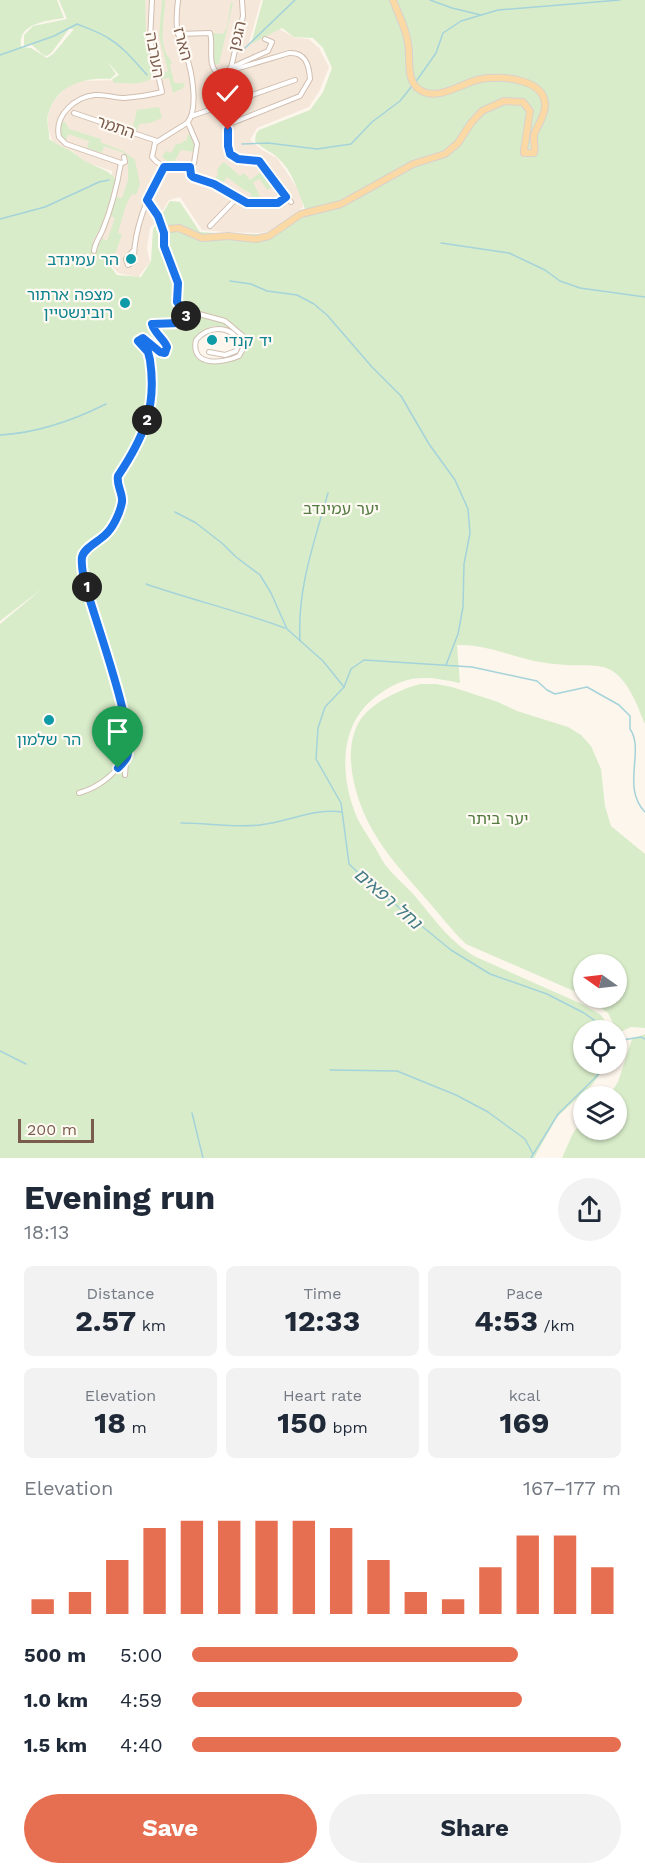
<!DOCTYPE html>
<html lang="en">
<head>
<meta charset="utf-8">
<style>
	body { margin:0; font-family:"Work Sans","Noto Sans Hebrew",sans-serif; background:#f2f2f3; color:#1f2937; height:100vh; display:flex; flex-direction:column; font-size:22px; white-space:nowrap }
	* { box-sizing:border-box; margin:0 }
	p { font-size:20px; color:#747a83 }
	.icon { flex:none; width:33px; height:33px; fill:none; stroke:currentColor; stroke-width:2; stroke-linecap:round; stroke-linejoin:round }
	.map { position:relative; height:1158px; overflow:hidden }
	.sheet { display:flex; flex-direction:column; background:#fff; flex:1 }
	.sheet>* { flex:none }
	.needle { width:39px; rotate:284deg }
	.fabs { position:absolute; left:573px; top:954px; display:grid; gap:12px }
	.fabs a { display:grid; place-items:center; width:54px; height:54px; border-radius:50%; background:#fff; box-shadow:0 2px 4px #0004; font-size:30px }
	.scale { position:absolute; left:18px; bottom:15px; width:76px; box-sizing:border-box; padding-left:6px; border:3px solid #7a5c4d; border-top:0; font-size:16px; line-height:21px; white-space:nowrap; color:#7a5c4d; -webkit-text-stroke:4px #fffaf3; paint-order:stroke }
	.pin { position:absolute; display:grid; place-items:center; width:51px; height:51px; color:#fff; margin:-62px -26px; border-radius:50% 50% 50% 0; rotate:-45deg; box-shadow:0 0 6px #0007 }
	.pin .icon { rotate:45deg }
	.km { position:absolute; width:30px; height:30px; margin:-15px; border-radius:50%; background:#222; color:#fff; font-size:16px; line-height:30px; text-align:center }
	.round { display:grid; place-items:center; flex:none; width:63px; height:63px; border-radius:32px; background:#f2f2f3 }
	.summary { display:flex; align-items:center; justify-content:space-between; height:102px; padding:0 24px }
	h1 { font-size:33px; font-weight:700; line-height:45px }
	.metrics { display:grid; grid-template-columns:repeat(3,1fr); gap:9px; height:102px; padding:6px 24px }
	.metrics div { display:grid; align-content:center; border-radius:9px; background:#f2f2f3; text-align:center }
	.metrics b { font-size:30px; font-weight:700 }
	.metrics small { font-size:16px; font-weight:400 }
	.metrics p { font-size:16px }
	.chart { height:168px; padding:12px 24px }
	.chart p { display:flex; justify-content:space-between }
	.chart svg { width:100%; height:108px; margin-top:6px; stroke:#e76f51; stroke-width:6 }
	.primary-button { display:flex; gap:12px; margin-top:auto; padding:12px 24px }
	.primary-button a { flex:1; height:69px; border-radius:36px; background:#e76f51; color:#fff; font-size:24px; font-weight:700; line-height:69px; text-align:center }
	.primary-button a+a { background:#f2f2f3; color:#1f2937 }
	ul { padding:0 24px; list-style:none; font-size:20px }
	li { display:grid; grid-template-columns:96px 72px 1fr; align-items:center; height:45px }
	li i { height:15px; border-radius:8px; background:#e76f51 }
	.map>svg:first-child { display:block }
	.residential { fill:#f5e8da }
	.green { fill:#d8ecc9; fill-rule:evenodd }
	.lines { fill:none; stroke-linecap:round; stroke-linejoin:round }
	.stream { stroke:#a5d3da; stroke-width:1.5 }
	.minor-casing { stroke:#d1beb0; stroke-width:6 }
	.major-casing { stroke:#dad1cd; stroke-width:8 }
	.minor { stroke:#fff; stroke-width:4 }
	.major { stroke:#fbd9a5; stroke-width:6 }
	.route-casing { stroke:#fff; stroke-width:12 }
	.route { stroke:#1a73e8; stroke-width:8 }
	.culture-dot { fill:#0f9aa8; stroke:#fffaf3; stroke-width:2 }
	.labels { text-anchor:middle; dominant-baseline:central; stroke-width:4.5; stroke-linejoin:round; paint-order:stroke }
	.street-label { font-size:16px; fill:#7a5c4d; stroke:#fffaf3 }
	.culture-label { font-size:16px; fill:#0d838f; stroke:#fffaf3; text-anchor:end }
	.park-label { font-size:16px; fill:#537a41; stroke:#fffaf3 }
	.water-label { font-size:18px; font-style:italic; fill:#437c86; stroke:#fffaf3 }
</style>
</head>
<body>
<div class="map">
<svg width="645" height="1158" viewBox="0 0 645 1158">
	<rect width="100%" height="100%" fill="#fdf6ec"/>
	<polygon class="residential" points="142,0 261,0 249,43 279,29 294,37 309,39 319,48 329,67 320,90 309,107 257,128 250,140 262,150 277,158 300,192 303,207 273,231 260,233 225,232 202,230 180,197 169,200 156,222 150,228 147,248 150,262 138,277 118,273 94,246 93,241 103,224 111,190 117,178 112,176 112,171 91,164 78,158 74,152 54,143 51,138 48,126 48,114 53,101 69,85 78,81 122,80"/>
	<g class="green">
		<path d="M0 0H57L64 18C47 21 17 23 21 47L31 48 47 58 53 54 74 29H69L52 52 47 56 43 55 32 45 24 46V35L33 26 67 19 59 0H145L146 32 154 76C145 86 127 83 114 83L112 79 119 75 107 61 116 74 110 79C83 77 55 86 48 115 46 123 50 131 49 139 56 144 64 147 71 151 76 154 80 159 87 162 98 168 107 169 116 179L102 225 93 241 94 249H96L102 238 107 241 115 218 110 216 116 197 122 198 128 180V158L124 153 104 146 102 153 87 148 89 141 68 134 66 141 60 134 61 121 65 122 69 129 101 139 100 142 123 151 135 160 140 184 136 195 132 194 126 205 118 233 122 234 111 266 103 257 117 275 141 277 151 261 153 229 170 201 180 202 200 232 230 234H266L305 209C298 191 293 172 278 158 271 151 262 149 255 141L256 134 259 130 310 110 323 92 332 68 323 48 313 38 294 37 282 28 251 44 263 0H645V724C637 705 629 681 611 670 598 663 580 666 566 665 555 664 544 663 534 661 508 655 484 644 457 645L460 683C424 675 404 674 374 698 339 726 340 776 356 815 360 825 367 834 372 843 377 850 381 859 386 866 395 877 406 886 415 896 433 918 451 943 476 957L584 1005 601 1015 611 1030H584V1064H607L592 1085 557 1117 534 1158H0V624L43 588 0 621ZM213 326C227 326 242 330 242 347 236 365 206 362 194 352 193 338 200 331 213 326Z"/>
		<path d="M162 0H165C165 16 159 40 167 55 169 58 171 60 172 63L170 65 174 83H185L183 88 173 93 169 78 162 79 160 73 168 71 159 36Z"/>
		<polygon points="231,2 233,3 219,64 214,64 213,33 223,34 227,27"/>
		<polygon points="159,107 162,118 150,123 139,124 136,133 132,131 137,110"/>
		<polygon points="190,130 195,141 195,152 181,150 174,162 176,166 164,166 167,161 162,157 166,151 171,153 176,144 183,143 183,141 186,141"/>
		<polygon points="224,162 240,176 244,173 250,180 264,170 275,185 267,190 260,179 253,182 262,201 251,201 251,193 244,190 227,177 221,186 214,182 218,173 217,169"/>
		<path d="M420 684H436L452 687 498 702 517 711 568 727 581 735 591 746 601 769 605 806 611 826 645 854V1028L631 1027 618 1033 608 1013 588 998H616V964H584L583 995 466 944C451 930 440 914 426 899 408 878 387 856 373 831 356 802 341 753 359 722 370 703 399 690 420 684Z"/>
		<polygon points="645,1034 645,1158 562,1158 573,1133 583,1120 584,1130 616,1130 616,1096 609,1096 618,1082 632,1039"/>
	</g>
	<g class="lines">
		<g class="stream">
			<polyline points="430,0 452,8 481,15"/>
			<polyline points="244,49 295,0"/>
			<path d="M0 55 54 36 77 24C87 28 99 32 108 38 124 47 135 62 147 75"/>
			<polyline points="415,83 436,53 443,33 461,21 498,10 620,0"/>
			<polyline points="242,144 268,143 317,149 351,144 372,122 400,101 412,86"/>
			<polyline points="0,219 45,207 99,182 109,180"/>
			<polyline points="441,243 509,253 545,270 560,281 580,288 645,297"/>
			<polyline points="230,281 251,284 267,291 297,295 314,304 327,315 372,367 401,396 429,444 455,480 468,509 470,533 464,564 463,607 458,634 446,665"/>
			<path d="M0 435C38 433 72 421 106 404"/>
			<polyline points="175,512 196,523 223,544 236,557 260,575 271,593 287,629 323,661 344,687"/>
			<path d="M146 584C192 600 239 611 285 628"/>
			<path d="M300 641C297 589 314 543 328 493"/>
			<path d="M181 823C208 823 234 828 260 825 288 822 314 808 342 812"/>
			<path d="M608 1030 584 1013 547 994 490 974 451 950 369 883 349 864 341 803 316 759 318 728 325 707 344 687 351 669 364 660 472 667 537 681 547 690 555 694 587 687 619 705 630 716V729C645 750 621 788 645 812"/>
			<polyline points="616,1041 641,1037 645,1039"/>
			<polyline points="0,1051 26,1064"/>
			<polyline points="330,1070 397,1071 456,1095 488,1112 525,1139 533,1154"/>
			<polyline points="192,1113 203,1158"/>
			<polyline points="531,1158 558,1114 597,1076 606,1064"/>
		</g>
		<g class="minor-casing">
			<g id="minor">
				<path d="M178 0C177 9 176 19 177 28 178 38 184 46 186 55 192 71 199 110 187 123L155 143 152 157C161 169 183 174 194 163L197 144 188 123"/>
				<path d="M178 34 210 33C214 46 206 66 219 74L289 53C305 52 309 64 310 79L300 96 232 123C226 130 226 146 230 154L238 159 259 161 291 202"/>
				<polyline points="230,68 268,51 272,42 265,39"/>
				<polyline points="230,72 243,16 242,0"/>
				<polyline points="74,113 157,141"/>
				<polyline points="192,116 295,80"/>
				<path d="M124 157 125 162 121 163 66 144 59 137C54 115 75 97 95 95 105 94 114 98 124 98 137 97 150 95 162 92L150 40 152 0"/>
				<polyline points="190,167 192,177 216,185 242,201 250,203 278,203 286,196"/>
				<polyline points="147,201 158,216 164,233"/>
				<polyline points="210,226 237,198"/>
				<path d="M94 251C95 242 100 237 103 229 112 207 117 186 121 163"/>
				<path d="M133 251 126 259 128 265 134 262C133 229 148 195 164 167"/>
				<path d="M125 775 128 735 114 680 84 581 82 557 85 551 107 533 114 521 122 503V495L117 480 118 476 139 437 151 406 150 359 148 352 138 341 143 338 160 352 165 353 167 347C164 339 154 333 152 324L180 323 188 311 225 321 243 336 244 347 239 356C224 363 190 368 196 340 208 326 230 324 239 342L236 351 225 355 209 352"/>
				<path d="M79 793C100 787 113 775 126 758"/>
			</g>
		</g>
		<g class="major-casing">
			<path id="major" d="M188 311 182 308 177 300 178 283 164 246V233L169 229 179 228 202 238 228 236 256 239 269 236 301 214 341 204 413 164 445 154 458 143 471 123 482 111 504 101 523 102 530 111 524 150V153H534C536 147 533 142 534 135 537 125 545 117 545 105 545 79 501 75 481 79 463 82 438 102 420 90 405 81 411 58 408 43 406 28 398 14 393 0"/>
		</g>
		<use href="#minor" class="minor"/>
		<use href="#major" class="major"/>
	</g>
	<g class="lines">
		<g class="route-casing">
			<path id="route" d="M118 768C121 765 125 761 127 757 137 732 92 612 84 580 83 574 81 563 82 557 84 548 99 541 105 535 113 528 120 513 122 502 123 493 116 485 118 476 144 437 157 407 150 360L148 352 138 341 143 338 160 352 165 353 167 347C164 339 154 333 152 324L180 323 188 311 182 308 177 302 178 283 164 246V233L158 216 147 200 164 167H190L191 175 193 177 214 184 247 203H278L286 197 259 161 238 159 230 154 228 146V130"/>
		</g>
		<use href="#route" class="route"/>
	</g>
	<g class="culture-dot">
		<circle cx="131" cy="259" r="6"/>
		<circle cx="125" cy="303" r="6"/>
		<circle cx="212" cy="340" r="6"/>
		<circle cx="49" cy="720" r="6"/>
	</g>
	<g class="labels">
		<g class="street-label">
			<text transform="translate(237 36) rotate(-76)">הגפן</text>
			<text transform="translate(183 44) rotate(75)">הארז</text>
			<text transform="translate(155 55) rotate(80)">הערבה</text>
			<text transform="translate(116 127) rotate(19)">התמר</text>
		</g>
		<g class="culture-label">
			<text x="119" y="259">הר עמינדב</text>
			<text x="113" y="294">מצפה ארתור<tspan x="113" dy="18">רובינשטיין</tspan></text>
			<text x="224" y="340" text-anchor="start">יד קנדי</text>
			<text x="49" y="739" text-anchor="middle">הר שלמון</text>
		</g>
		<g class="park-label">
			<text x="341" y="508">יער עמינדב</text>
			<text x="498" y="818">יער ביתר</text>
		</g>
		<g class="water-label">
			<text transform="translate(388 898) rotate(41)">נחל רפאים</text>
		</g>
	</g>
</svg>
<div class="fabs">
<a><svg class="needle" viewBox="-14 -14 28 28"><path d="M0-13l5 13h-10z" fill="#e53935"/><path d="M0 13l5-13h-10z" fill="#747a83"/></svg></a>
<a><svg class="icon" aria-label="locate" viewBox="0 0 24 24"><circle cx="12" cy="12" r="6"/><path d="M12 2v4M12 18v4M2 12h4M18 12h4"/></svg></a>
<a><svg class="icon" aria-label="layers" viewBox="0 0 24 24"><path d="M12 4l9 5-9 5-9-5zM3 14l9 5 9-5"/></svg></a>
</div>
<div class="scale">200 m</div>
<div class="pin" style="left:118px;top:768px;background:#1e9e55"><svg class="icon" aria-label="arrive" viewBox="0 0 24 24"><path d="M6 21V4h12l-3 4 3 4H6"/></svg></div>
<div class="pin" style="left:228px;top:130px;background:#d93025"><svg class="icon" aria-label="check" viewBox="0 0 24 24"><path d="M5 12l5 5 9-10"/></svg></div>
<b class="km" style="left:87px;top:587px">1</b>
<b class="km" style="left:147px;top:420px">2</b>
<b class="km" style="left:186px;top:316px">3</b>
</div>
<section class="sheet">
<div class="summary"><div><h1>Evening run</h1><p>18:13</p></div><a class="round"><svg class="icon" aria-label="share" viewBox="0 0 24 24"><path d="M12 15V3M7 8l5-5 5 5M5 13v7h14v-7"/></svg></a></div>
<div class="metrics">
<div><p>Distance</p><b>2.57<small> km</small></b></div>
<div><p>Time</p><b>12:33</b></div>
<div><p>Pace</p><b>4:53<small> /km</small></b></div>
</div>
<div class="metrics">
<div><p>Elevation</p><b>18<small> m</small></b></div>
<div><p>Heart rate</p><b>150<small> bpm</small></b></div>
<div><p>kcal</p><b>169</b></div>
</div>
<div class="chart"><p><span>Elevation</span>167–177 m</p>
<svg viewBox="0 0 160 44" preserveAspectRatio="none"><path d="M5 44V38M15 44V35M25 44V22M35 44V9M45 44V6M55 44V6M65 44V6M75 44V6M85 44V9M95 44V22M105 44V35M115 44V38M125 44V25M135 44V12M145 44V12M155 44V25"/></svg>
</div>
<ul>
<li><b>500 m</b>5:00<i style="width:76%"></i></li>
<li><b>1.0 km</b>4:59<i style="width:77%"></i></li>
<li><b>1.5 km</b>4:40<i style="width:100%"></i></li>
</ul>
<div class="primary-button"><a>Save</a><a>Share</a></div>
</section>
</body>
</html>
